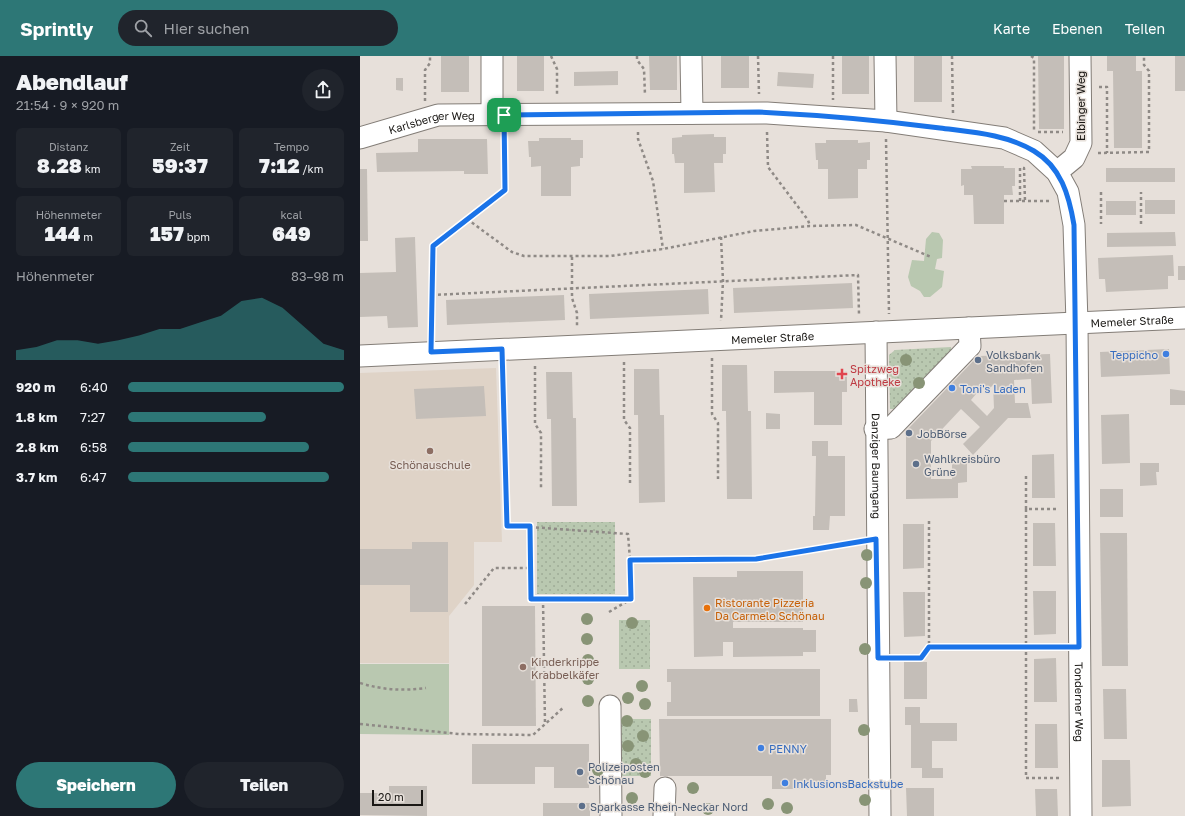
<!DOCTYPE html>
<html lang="de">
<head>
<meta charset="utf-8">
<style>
	body { margin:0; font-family:"Golos Text",sans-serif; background:#20242c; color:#f1f3f6; height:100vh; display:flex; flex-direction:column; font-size:15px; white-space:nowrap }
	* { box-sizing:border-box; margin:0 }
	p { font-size:13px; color:#9ea1a6 }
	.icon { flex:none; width:22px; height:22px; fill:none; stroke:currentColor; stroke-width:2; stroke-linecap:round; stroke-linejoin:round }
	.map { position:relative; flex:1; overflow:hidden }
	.details { display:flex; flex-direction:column; background:#171b24; width:360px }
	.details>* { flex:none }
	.scale { position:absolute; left:12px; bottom:10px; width:51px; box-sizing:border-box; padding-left:4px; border:2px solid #1a1815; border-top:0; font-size:11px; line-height:14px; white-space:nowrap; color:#1a1815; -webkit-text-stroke:3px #e7e0da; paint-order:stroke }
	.pin { position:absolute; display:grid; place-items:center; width:34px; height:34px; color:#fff; margin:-17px; border-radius:8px; box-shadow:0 2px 6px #0006 }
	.round { display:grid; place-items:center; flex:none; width:42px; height:42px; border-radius:21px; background:#20242c }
	.head { display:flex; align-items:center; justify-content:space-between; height:68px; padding:0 16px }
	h1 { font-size:22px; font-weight:800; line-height:30px }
	.stats { display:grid; grid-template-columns:repeat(3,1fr); gap:6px; height:68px; padding:4px 16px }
	.stats div { display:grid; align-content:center; border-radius:6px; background:#20242c; text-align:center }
	.stats b { font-size:20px; font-weight:800 }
	.stats small { font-size:11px; font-weight:400 }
	.stats p { font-size:11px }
	.chart { height:112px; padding:8px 16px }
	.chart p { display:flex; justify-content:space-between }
	.chart svg { width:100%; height:72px; margin-top:4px; fill:#2d7776; opacity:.7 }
	.action { display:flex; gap:8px; margin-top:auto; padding:8px 16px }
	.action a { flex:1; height:46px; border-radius:24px; background:#2d7776; color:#fff; font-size:16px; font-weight:800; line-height:46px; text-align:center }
	.action a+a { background:#20242c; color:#f1f3f6 }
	ul { padding:0 16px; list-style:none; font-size:13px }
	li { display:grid; grid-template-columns:64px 48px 1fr; align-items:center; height:30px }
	li i { height:10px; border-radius:5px; background:#2d7776 }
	header { display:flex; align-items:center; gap:24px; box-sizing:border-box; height:56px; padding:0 20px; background:#2d7776; color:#fff }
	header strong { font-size:19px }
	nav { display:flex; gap:22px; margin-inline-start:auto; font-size:14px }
	.search { width:280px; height:36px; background:#20242c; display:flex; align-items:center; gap:10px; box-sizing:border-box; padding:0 14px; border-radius:22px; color:#9ea1a6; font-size:15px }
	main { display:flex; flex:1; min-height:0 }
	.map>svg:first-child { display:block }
	.built { fill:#dfd3c7 }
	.grass { fill:url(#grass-dots) }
	.park { fill:#b9c8b0 }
	.building { fill:#c4beb8; fill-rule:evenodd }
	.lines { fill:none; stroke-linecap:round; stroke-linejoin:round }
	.minor-casing { stroke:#837d77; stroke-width:23 }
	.path { stroke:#8f8a86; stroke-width:2.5; stroke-dasharray:3 3; stroke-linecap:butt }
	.minor { stroke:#fff; stroke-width:21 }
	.tree { fill:#889476 }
	.route-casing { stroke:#fff; stroke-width:8 }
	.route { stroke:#1a73e8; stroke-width:5 }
	.shop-dot { fill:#3f7fe0; stroke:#e7e0da; stroke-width:1.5 }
	.service-dot { fill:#5c6f8a; stroke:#e7e0da; stroke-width:1.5 }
	.health-dot { fill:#e0444e; stroke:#e7e0da; stroke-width:1.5 }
	.education-dot { fill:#8d6e63; stroke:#e7e0da; stroke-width:1.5 }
	.food-dot { fill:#e8710a; stroke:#e7e0da; stroke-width:1.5 }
	.labels { text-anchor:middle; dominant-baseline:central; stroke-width:3; stroke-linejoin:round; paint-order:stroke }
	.street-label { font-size:11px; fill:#1a1815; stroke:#e7e0da }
	.service-label { font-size:11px; fill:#4e5e75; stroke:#e7e0da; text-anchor:start }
	.shop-label { font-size:11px; fill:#366cbe; stroke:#e7e0da; text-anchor:start }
	.health-label { font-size:11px; fill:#be3a42; stroke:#e7e0da; text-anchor:start }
	.education-label { font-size:11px; fill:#785e54; stroke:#e7e0da }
	.food-label { font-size:11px; fill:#c56008; stroke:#e7e0da; text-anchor:start }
</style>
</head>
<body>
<header>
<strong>Sprintly</strong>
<div class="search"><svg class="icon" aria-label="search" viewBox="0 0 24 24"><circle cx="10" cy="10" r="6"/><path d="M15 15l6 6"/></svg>Hier suchen</div>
<nav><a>Karte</a><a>Ebenen</a><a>Teilen</a></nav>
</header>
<main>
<section class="details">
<div class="head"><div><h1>Abendlauf</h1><p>21:54 · 9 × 920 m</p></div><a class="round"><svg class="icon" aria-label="share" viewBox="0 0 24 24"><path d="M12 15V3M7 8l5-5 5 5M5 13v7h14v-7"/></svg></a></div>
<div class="stats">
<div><p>Distanz</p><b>8.28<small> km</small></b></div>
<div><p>Zeit</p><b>59:37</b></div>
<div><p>Tempo</p><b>7:12<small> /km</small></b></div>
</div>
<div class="stats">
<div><p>Höhenmeter</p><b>144<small> m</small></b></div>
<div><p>Puls</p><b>157<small> bpm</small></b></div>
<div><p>kcal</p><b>649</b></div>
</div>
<div class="chart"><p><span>Höhenmeter</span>83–98 m</p>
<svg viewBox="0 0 160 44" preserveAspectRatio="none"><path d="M0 44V38L10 36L20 32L30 32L40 34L50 32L60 29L70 25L80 25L90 21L100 17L110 8L120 6L130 12L140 23L150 34L160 38V44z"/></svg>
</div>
<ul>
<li><b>920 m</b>6:40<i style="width:100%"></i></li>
<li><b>1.8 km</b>7:27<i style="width:64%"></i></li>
<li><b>2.8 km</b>6:58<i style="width:84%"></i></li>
<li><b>3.7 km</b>6:47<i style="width:93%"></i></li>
</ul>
<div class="action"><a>Speichern</a><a>Teilen</a></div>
</section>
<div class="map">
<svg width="825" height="760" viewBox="0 0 825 760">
	<defs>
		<pattern id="grass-dots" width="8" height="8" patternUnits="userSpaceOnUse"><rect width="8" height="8" fill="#b9c8b0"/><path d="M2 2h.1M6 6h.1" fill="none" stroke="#9eab96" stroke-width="1.8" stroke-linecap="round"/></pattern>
	</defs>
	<rect width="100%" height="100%" fill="#e7e0da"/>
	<polygon class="built" points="136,312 142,486 114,486 114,529 89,560 89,607 0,607 0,317"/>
	<g class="grass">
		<polygon points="591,291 592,300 540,353 530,353 529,299 535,294"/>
		<rect x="177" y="466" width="78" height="72"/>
		<rect x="259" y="564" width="31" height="49"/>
		<rect x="259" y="663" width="32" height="57"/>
	</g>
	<g class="park">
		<polygon points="572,176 579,177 583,184 582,202 577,203 575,213 584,215 582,231 570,241 564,241 560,235 551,230 548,221 552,204 564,205 566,183"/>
		<polygon points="0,608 89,608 89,679 0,678"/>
	</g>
	<g class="building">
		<rect x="81" y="0" width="28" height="36"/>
		<rect x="157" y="0" width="27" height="35"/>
		<polygon points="289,0 317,0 317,34 290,34"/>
		<rect x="361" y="0" width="28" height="32"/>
		<rect x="482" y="0" width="27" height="38"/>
		<rect x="554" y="0" width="28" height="46"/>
		<polygon points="678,0 704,0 704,73 679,73"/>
		<polygon points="747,0 776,0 776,15 782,15 782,92 754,92 753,15 747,15"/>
		<rect x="815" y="0" width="10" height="35"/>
		<polygon points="258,15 258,29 214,30 214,16"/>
		<polygon points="418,16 454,18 453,32 417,30"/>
		<polygon points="36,22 43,22 43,35 36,34"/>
		<polygon points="354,78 354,81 366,81 366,98 363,98 363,107 354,107 355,136 324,137 324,107 315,107 314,98 312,98 312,82 322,81 322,79"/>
		<polygon points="179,82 211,82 211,84 223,84 223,102 220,102 220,110 211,111 211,140 181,140 181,110 171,111 171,101 169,101 168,85 179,85"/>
		<polygon points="58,83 127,83 128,118 104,118 104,115 17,116 16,97 58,96"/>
		<polygon points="466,84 498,84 498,87 510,86 510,104 507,104 507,113 498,113 498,142 468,143 468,113 458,113 458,104 456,104 455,87 466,87"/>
		<polygon points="611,110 644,110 644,112 655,112 655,130 652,130 653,139 644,139 644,168 614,168 613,139 604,139 604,129 601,130 601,113 612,113"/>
		<rect x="746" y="112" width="69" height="14"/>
		<polygon points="0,113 7,113 8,185 0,185"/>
		<rect x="785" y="144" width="30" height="14"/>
		<rect x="746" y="145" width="30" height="14"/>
		<polygon points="815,176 816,190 747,191 747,177"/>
		<polygon points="55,181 58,271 28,272 27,260 0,261 0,217 36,216 35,182"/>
		<polygon points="813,199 814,220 808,220 808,233 746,236 745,223 739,223 738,202"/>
		<rect x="818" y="210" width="7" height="14"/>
		<polygon points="492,227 493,252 374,257 373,232"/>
		<polygon points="348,233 349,258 230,263 229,238"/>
		<polygon points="204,239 205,264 87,269 86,244"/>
		<polygon points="809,293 810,318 741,321 740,296"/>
		<path d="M690 298 692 347 672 348 671 323 654 324 655 347H668L671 362H648L613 399 603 388 620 371 601 353 571 385V423H592V402L607 405V426L598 427V442L546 443V375L618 300ZM633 329 634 352 627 360 611 344 622 331 626 336Z"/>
		<polygon points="362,309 387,309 388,355 391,355 392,443 367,443 366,355 362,355"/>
		<polygon points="274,313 299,313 300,359 304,359 305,446 279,447 278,359 274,359"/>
		<polygon points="414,315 487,315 487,336 482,336 482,369 454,369 454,336 414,337"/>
		<polygon points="186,316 212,316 213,362 216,362 217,450 192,450 191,363 187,363"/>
		<polygon points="124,330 126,360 56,363 54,333"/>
		<polygon points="810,333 825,335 825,349 810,349"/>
		<polygon points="406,357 420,358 420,373 406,373"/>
		<polygon points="769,358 770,407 742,408 741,359"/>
		<polygon points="452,385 468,385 468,400 485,400 485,460 470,460 469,474 453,474 453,460 455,460 456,400 452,400"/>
		<polygon points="694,398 695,442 672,442 672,399"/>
		<polygon points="780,407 799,407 799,416 796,416 797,429 780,430"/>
		<rect x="740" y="433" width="23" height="28"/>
		<polygon points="673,467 695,467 696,510 673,510"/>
		<polygon points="543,468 564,468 564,512 543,513"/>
		<polygon points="740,477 767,477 768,610 742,610"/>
		<polygon points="52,486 88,486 88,556 50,556 50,529 0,529 0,493 52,493"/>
		<polygon points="377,515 443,515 443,566 373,566 373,572 443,572 443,574 456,574 456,596 443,596 443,600 373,601 373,586 363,586 363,600 334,601 333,521 377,521"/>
		<polygon points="673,535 696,535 696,578 674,579"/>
		<polygon points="543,536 565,536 565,580 544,581"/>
		<polygon points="122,550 175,550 176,670 122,670"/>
		<polygon points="696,602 697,646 674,646 674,603"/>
		<rect x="544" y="606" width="23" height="37"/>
		<polygon points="307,613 460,613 460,660 307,660 307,646 311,646 311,626 307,626"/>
		<polygon points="743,633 766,633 767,683 744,683"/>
		<polygon points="489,643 497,643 498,656 489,656"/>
		<polygon points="545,651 560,651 560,667 597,667 597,685 572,685 572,712 583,712 583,722 562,722 562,712 551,712 551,669 545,669"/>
		<polygon points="299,663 471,663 471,719 466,719 466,733 412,733 412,720 300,720"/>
		<polygon points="675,668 697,668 698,712 675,712"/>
		<polygon points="112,688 229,688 229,732 194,732 194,711 175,711 175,728 112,728"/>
		<polygon points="742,704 770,704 771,750 742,751"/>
		<polygon points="29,730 67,730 67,760 0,759 0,737 29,737"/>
		<polygon points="546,732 574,732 574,760 547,760"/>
		<polygon points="675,733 697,733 698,760 676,760"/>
		<rect x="183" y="747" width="47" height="13"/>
	</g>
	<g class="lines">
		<g class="minor-casing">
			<g id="minor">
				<polyline points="132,0 132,59"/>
				<polyline points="331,0 332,57"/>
				<polyline points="525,0 526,65"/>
				<path id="s1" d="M0 82 78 59 407 57 526 65 644 82 674 95 697 116 708 136 714 169 717 267 721 760"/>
				<polyline points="697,116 714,102 721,87 720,0"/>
				<path id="s2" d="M516 276 520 760"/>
				<path id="s3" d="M0 300 825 262"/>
				<polyline points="515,373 531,372 610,290 609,272"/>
				<polyline points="250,650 251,760"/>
				<polyline points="304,760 305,732"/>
			</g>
		</g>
		<g class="path">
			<polyline points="191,0 197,13 197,40"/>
			<polyline points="277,0 277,4 284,13 285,39"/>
			<polyline points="398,0 399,38"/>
			<polyline points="473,0 473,44"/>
			<polyline points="592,0 593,57"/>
			<polyline points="671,0 674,2 674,75"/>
			<polyline points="739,31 747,31 747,97"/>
			<polyline points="65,45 65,14 70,7 70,0"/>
			<polyline points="278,76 278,83 293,125 303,193"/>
			<polyline points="407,76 408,111 448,164 450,170"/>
			<polyline points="678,76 703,76"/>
			<polyline points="526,83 529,258"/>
			<polyline points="738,97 789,96 789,15 784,9 784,0"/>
			<polyline points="741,136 741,168"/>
			<polyline points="644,145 691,145"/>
			<polyline points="660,145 660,112 664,112 665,145"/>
			<polyline points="107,163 152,196 164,200 250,200 303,193 394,175 450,170 496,169 571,201"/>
			<polyline points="781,168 781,136"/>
			<polyline points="361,181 363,225 361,265"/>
			<polyline points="212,201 212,242 217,257 217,271"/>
			<polyline points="72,239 498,219 499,258"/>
			<polyline points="72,278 73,190 145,134 144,77"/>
			<polyline points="352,302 352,358 358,367 358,423"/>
			<polyline points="264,306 264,364 270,372 270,429"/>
			<polyline points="175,310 175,368 181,377 181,433"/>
			<polyline points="142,311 147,471 170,471 171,543 271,543"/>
			<polyline points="666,420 666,453 699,453"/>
			<polyline points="666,453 666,591 702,591"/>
			<polyline points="569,465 569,591 666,591 666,722 702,722"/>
			<polyline points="170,471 268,478 270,504"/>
			<polyline points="183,543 185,668"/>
			<polyline points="105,548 134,512 170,512"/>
			<polyline points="249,556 271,543 270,504 396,503 500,486"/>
			<polyline points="537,602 561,602 569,591"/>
			<path d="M0 627C23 634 43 635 66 632"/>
			<polyline points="0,668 99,678 173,679 204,651"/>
		</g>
		<use href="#minor" class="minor"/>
	</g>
	<g class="tree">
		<circle cx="546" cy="304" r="6"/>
		<circle cx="559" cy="327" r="6"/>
		<circle cx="507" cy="499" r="6"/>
		<circle cx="506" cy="527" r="6"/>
		<circle cx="227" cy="563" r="6"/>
		<circle cx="272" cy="567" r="6"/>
		<circle cx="227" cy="583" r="6"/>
		<circle cx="505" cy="593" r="6"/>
		<circle cx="228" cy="604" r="6"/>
		<circle cx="228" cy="623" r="6"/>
		<circle cx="282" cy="630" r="6"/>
		<circle cx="268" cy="642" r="6"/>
		<circle cx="228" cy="645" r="6"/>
		<circle cx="285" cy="648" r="6"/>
		<circle cx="267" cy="665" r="6"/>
		<circle cx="504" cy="674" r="6"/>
		<circle cx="283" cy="680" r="6"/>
		<circle cx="268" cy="690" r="6"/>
		<circle cx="276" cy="708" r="6"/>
		<circle cx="238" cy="714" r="6"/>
		<circle cx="285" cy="716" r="6"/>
		<circle cx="333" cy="732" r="6"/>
		<circle cx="272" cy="742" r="6"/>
		<circle cx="505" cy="744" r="6"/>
		<circle cx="408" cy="748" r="6"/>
		<circle cx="427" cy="752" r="6"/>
		<circle cx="348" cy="753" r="6"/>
	</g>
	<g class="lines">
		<g class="route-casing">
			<path id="route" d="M399 56C460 59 520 64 580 72 611 76 646 78 674 95 701 111 709 139 714 169L719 591H569L561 602H518L516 483 396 503 270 504 271 543H171L170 470H147L142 293 71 296 73 190 145 134 144 59Z"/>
		</g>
		<use href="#route" class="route"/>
	</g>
	<g class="shop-dot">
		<circle cx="806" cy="298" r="4"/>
		<circle cx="592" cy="332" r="4"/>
		<circle cx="401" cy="692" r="4"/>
		<circle cx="425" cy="727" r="4"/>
	</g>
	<g class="service-dot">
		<circle cx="618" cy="304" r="4"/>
		<circle cx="549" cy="377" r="4"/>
		<circle cx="556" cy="408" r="4"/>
		<circle cx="220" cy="716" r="4"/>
		<circle cx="222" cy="750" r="4"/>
	</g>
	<path class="health-dot" d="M480 312h4v4h4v4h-4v4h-4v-4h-4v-4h4z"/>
	<g class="education-dot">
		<circle cx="70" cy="395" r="4"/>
		<circle cx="163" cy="611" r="4"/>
	</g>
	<circle class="food-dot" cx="347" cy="552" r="4"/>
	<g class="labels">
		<g class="street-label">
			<text transform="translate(720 50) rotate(-90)">Elbinger Weg</text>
			<text stroke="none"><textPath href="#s1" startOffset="74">Karlsberger Weg</textPath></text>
			<text stroke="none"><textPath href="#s3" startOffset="773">Memeler Straße</textPath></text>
			<text stroke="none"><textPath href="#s3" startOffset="413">Memeler Straße</textPath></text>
			<text stroke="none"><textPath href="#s2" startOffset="134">Danziger Baumgang</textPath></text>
			<text stroke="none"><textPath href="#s1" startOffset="1246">Tonderner Weg</textPath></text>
		</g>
		<g class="service-label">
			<text x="626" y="298">Volksbank<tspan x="626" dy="13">Sandhofen</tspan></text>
			<text x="557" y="377">JobBörse</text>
			<text x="564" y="402">Wahlkreisbüro<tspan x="564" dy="13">Grüne</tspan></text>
			<text x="228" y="710">Polizeiposten<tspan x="228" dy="13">Schönau</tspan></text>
			<text x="230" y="750">Sparkasse Rhein-Neckar Nord</text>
		</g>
		<g class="shop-label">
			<text x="798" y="298" text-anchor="end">Teppicho</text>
			<text x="600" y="332">Toni's Laden</text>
			<text x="409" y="692">PENNY</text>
			<text x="433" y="727">InklusionsBackstube</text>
		</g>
		<g class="health-label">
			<text x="490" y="312">Spitzweg<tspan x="490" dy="13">Apotheke</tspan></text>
		</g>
		<g class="education-label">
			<text x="70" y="408">Schönauschule</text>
			<text x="171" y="605" text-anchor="start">Kinderkrippe<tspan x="171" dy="13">Krabbelkäfer</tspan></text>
		</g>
		<g class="food-label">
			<text x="355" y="546">Ristorante Pizzeria<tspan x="355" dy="13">Da Carmelo Schönau</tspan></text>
		</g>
	</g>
</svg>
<div class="scale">20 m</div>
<div class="pin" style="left:144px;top:59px;background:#1e9e55"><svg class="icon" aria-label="arrive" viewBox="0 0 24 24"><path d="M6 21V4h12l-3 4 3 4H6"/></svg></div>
</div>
</main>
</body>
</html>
